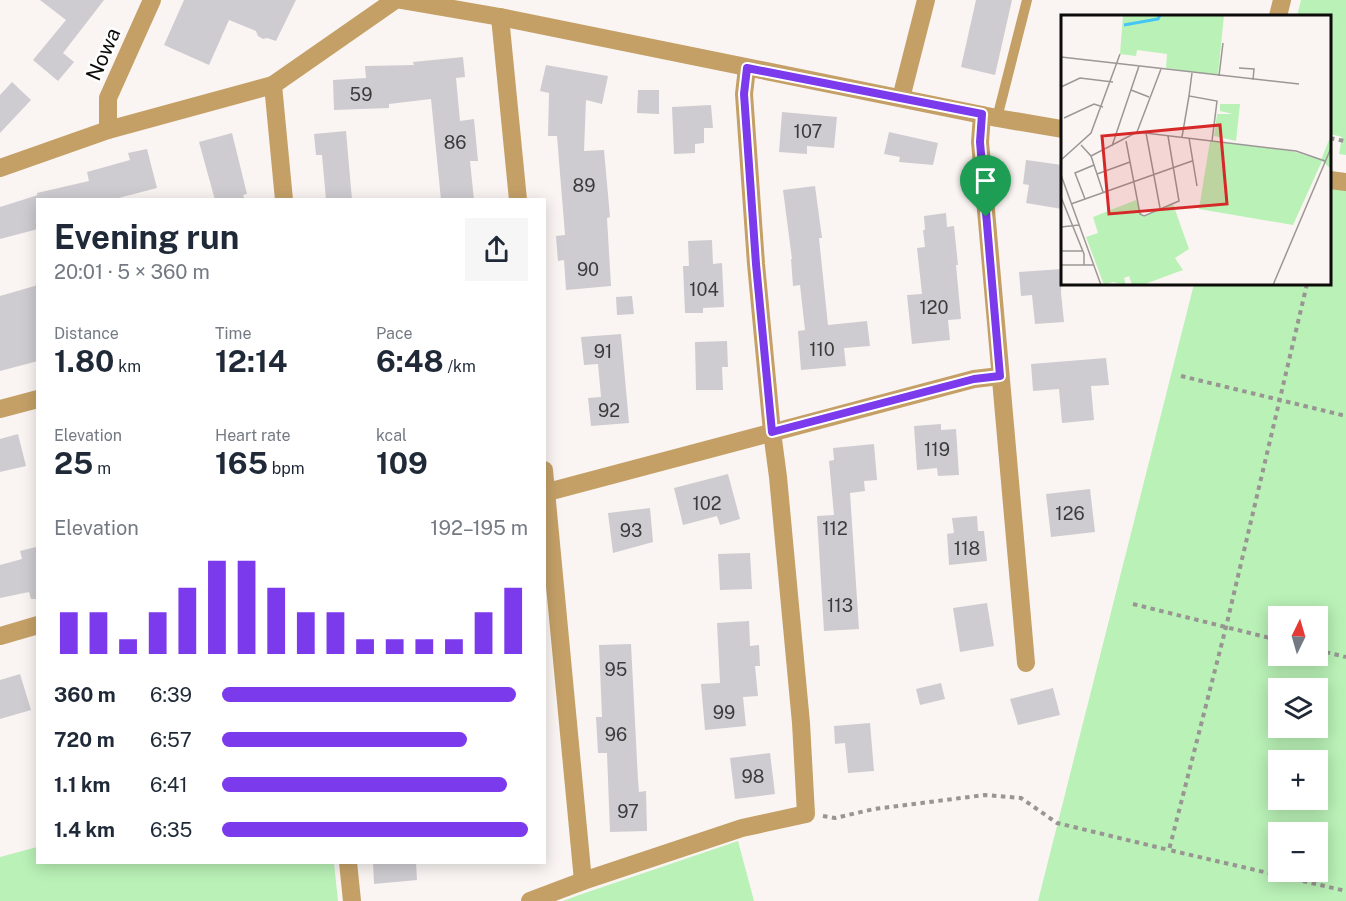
<!DOCTYPE html>
<html lang="en">
<head>
<meta charset="utf-8">
<style>
	body { margin:0; font-family:"Public Sans",sans-serif; background:#f6f6f7; color:#1f2937; height:100vh; display:flex; flex-direction:column; font-size:22px; white-space:nowrap }
	* { box-sizing:border-box; margin:0 }
	p { font-size:20px; color:#747a83 }
	.icon { flex:none; width:33px; height:33px; fill:none; stroke:currentColor; stroke-width:2; stroke-linecap:round; stroke-linejoin:round }
	.map { position:relative; flex:1; overflow:hidden }
	.details { position:absolute; left:36px; top:198px; width:510px; height:666px; display:flex; flex-direction:column; background:#fff; border-radius:0px; box-shadow:0 3px 15px #0003 }
	.details>* { flex:none }
	.needle { width:39px; rotate:5deg }
	.fabs { position:absolute; left:1268px; top:606px; display:grid; gap:12px }
	.fabs a { display:grid; place-items:center; width:60px; height:60px; border-radius:0px; background:#fff; box-shadow:0 3px 15px #0003; font-size:30px }
	.pin { position:absolute; display:grid; place-items:center; width:51px; height:51px; color:#fff; margin:-62px -26px; border-radius:50% 50% 50% 0; rotate:-45deg; box-shadow:0 0 6px #0007 }
	.pin .icon { rotate:45deg }
	.round { display:grid; place-items:center; flex:none; width:63px; height:63px; border-radius:0px; background:#f6f6f7 }
	.overview { display:flex; align-items:center; justify-content:space-between; height:102px; padding:0 18px }
	h1 { font-size:33px; font-weight:700; line-height:45px }
	.figures { display:grid; grid-template-columns:repeat(3,1fr); gap:9px; height:102px; padding:6px 18px }
	.figures div { display:grid; align-content:center }
	.figures b { font-size:30px; font-weight:700 }
	.figures small { font-size:16px; font-weight:400 }
	.figures p { font-size:16px }
	.chart { height:168px; padding:12px 18px }
	.chart p { display:flex; justify-content:space-between }
	.chart svg { width:100%; height:108px; margin-top:6px; stroke:#7c3aed; stroke-width:6 }
	ul { padding:0 18px; list-style:none; font-size:20px }
	li { display:grid; grid-template-columns:96px 72px 1fr; align-items:center; height:45px }
	li i { height:15px; border-radius:8px; background:#7c3aed }
	.map>svg:first-child { display:block }
	.green { fill:#b9f1b6; fill-rule:evenodd }
	.building { fill:#ceccd0 }
	.lines { fill:none; stroke-linecap:round; stroke-linejoin:round }
	.path { stroke:#989592; stroke-width:4; stroke-dasharray:4.5 4.5; stroke-linecap:butt }
	.lane { stroke:#c4a067; stroke-width:10 }
	.street { stroke:#c4a067; stroke-width:18 }
	.route-casing { stroke:#fff; stroke-width:12 }
	.route { stroke:#7c3aed; stroke-width:8 }
	.labels { text-anchor:middle; dominant-baseline:central; stroke-width:5; stroke-linejoin:round; paint-order:stroke }
	.number-label { font-size:18px; fill:#3c3b3c }
	.street-label { font-size:21px; fill:#0c0b0a; stroke:#fff }
	.inset-river { fill:none; stroke:#44c5f6; stroke-width:3 }
	.inset-road { fill:none; stroke:#9b9795; stroke-width:1.5 }
	.view { fill:#d62828; fill-opacity:0.15; stroke:#d62828; stroke-width:3 }
	.inset-edge { fill:none; stroke:#0c0b0a; stroke-width:3 }
</style>
</head>
<body>
<div class="map">
<svg width="1346" height="901" viewBox="0 0 1346 901">
	<rect width="100%" height="100%" fill="#faf5f2"/>
	<g class="green">
		<polygon points="1301,0 1346,0 1346,155 1339,154 1342,137 1330,134 1330,16 1297,16"/>
		<path d="M1330 187 1346 191V901H1038L1194 284H1330ZM1278 616H1317V656H1278ZM1278 688H1317V728H1278ZM1278 760H1317V800H1278ZM1278 832H1317V872H1278Z"/>
		<polygon points="738,841 754,901 563,901 579,895"/>
		<polygon points="37,847 38,862 334,863 338,901 0,901 0,857"/>
	</g>
	<g class="building">
		<polygon points="40,0 104,0 63,53 74,62 58,81 33,60 66,20"/>
		<polygon points="184,0 296,0 276,41 267,38 263,39 258,36 256,31 229,20 209,65 164,45"/>
		<polygon points="976,0 1012,0 995,75 961,67"/>
		<polygon points="463,57 465,77 456,78 460,121 474,119 478,161 470,161 474,200 441,200 431,99 389,104 389,108 334,110 333,80 366,78 365,66 414,65 413,62"/>
		<polygon points="546,65 608,76 602,104 586,100 584,151 604,150 610,217 607,218 611,286 566,290 564,260 558,261 556,236 565,235 557,136 548,136 549,93 540,91"/>
		<polygon points="12,82 31,100 0,133 0,95"/>
		<polygon points="638,90 659,90 659,114 637,113"/>
		<polygon points="711,105 713,128 704,128 704,143 695,144 695,153 674,154 672,107"/>
		<polygon points="782,112 837,117 834,148 807,146 807,154 779,152"/>
		<polygon points="346,131 352,200 326,200 322,155 316,155 314,134"/>
		<polygon points="889,132 938,143 933,165 899,162 900,157 884,154"/>
		<polygon points="232,133 247,194 243,195 245,200 215,200 199,142"/>
		<polygon points="147,149 157,188 111,200 38,200 37,193 89,181 87,172 130,160 128,153"/>
		<polygon points="1026,160 1062,165 1062,209 1026,203 1029,185 1023,184"/>
		<polygon points="815,186 822,238 819,238 828,325 867,321 870,346 844,348 846,366 801,370 798,331 805,330 800,285 793,286 791,259 792,259 783,190"/>
		<polygon points="38,195 38,229 0,239 0,207"/>
		<polygon points="946,213 947,227 954,226 958,265 956,265 961,319 948,320 950,340 912,344 907,295 922,294 917,248 925,247 923,230 925,230 924,216"/>
		<polygon points="712,240 713,264 722,263 724,307 703,308 703,313 685,313 683,266 689,266 688,241"/>
		<polygon points="1062,269 1061,293 1064,322 1035,324 1032,295 1021,296 1019,272"/>
		<polygon points="38,285 38,361 0,371 0,296"/>
		<polygon points="632,296 634,314 617,315 616,297"/>
		<polygon points="621,334 629,423 591,426 588,398 601,397 598,364 584,365 581,337"/>
		<polygon points="727,341 728,367 722,367 723,390 696,390 695,342"/>
		<polygon points="1106,358 1109,385 1091,386 1094,420 1062,423 1059,389 1033,391 1031,364"/>
		<polygon points="941,424 941,430 956,429 959,475 938,476 937,468 917,470 914,426"/>
		<polygon points="18,434 26,466 0,472 0,439"/>
		<polygon points="874,444 877,480 864,481 865,491 850,493 859,629 824,631 817,516 834,515 829,461 834,460 833,448"/>
		<polygon points="728,474 740,519 720,525 717,516 683,525 674,488"/>
		<polygon points="1090,489 1095,532 1051,537 1046,494"/>
		<polygon points="650,508 653,542 613,553 608,513"/>
		<polygon points="977,516 978,531 984,531 987,561 949,565 947,534 954,533 952,518"/>
		<polygon points="36,547 38,555 38,599 31,599 29,592 0,598 0,565 22,559 20,551"/>
		<polygon points="750,553 752,589 720,590 718,554"/>
		<polygon points="987,603 994,646 960,652 953,608"/>
		<polygon points="749,621 750,646 759,645 760,666 755,666 758,696 743,697 746,726 705,730 701,684 720,683 717,623"/>
		<polygon points="631,644 638,780 639,792 646,791 647,831 610,832 607,753 598,753 596,717 602,717 599,645"/>
		<polygon points="20,674 31,710 0,719 0,680"/>
		<polygon points="941,683 945,699 920,705 916,689"/>
		<polygon points="1053,688 1060,715 1018,725 1010,699"/>
		<polygon points="870,723 874,771 848,773 845,743 835,744 834,726"/>
		<polygon points="770,753 775,794 735,799 730,758"/>
		<polygon points="373,862 416,862 417,880 374,884"/>
	</g>
	<g class="lines">
		<g class="path">
			<polyline points="1330,138 1344,141"/>
			<polyline points="1307,284 1226,627 1169,850 1346,891"/>
			<polyline points="1181,376 1346,416"/>
			<polyline points="1133,604 1278,640"/>
			<polyline points="1317,650 1346,657"/>
			<polyline points="823,816 835,818 874,809 985,795 1021,798 1057,823 1169,850"/>
		</g>
		<polyline class="lane" points="997,118 1027,0"/>
		<g class="street">
			<polyline points="401,0 500,17 997,118 1062,129"/>
			<polyline points="1278,16 1282,0"/>
			<polyline points="500,17 518,200"/>
			<polyline points="273,85 284,200"/>
			<polyline points="901,98 926,0"/>
			<polyline points="982,115 980,142 1026,663"/>
			<polyline points="108,130 108,98 152,0"/>
			<polyline points="0,168 108,130 273,85 395,0"/>
			<polyline points="1330,180 1346,182"/>
			<polyline points="0,409 38,399"/>
			<polyline points="544,470 583,881"/>
			<polyline points="544,493 974,379 1000,376"/>
			<polyline points="0,636 38,625"/>
			<polyline points="348,862 352,901"/>
			<polyline points="530,901 583,881 742,828 806,814 801,723 778,477 772,432 756,264 744,94 747,68"/>
		</g>
	</g>
	<g class="lines">
		<g class="route-casing">
			<polygon id="route" points="747,68 982,114 980,142 1000,376 974,379 772,432 756,264 744,94"/>
		</g>
		<use href="#route" class="route"/>
	</g>
	<g class="labels">
		<g class="number-label">
			<text x="361" y="94">59</text>
			<text x="808" y="131">107</text>
			<text x="455" y="142">86</text>
			<text x="584" y="185">89</text>
			<text x="588" y="269">90</text>
			<text x="704" y="289">104</text>
			<text x="934" y="307">120</text>
			<text x="822" y="349">110</text>
			<text x="603" y="351">91</text>
			<text x="609" y="410">92</text>
			<text x="937" y="449">119</text>
			<text x="707" y="503">102</text>
			<text x="1070" y="513">126</text>
			<text x="835" y="528">112</text>
			<text x="631" y="530">93</text>
			<text x="967" y="548">118</text>
			<text x="840" y="605">113</text>
			<text x="616" y="669">95</text>
			<text x="724" y="712">99</text>
			<text x="616" y="734">96</text>
			<text x="753" y="776">98</text>
			<text x="628" y="811">97</text>
		</g>
		<g class="street-label">
			<text transform="translate(103 54) rotate(-66)">Nowa</text>
		</g>
	</g>
	<g transform="translate(1061 15)">
		<rect width="270" height="270" fill="#faf5f2"/>
		<path d="M62 0H163L157 60 105 53 106 39 76 35 75 41 59 39ZM159 89H179L175 126 153 121 156 99H172L159 96ZM270 120V154L261 146 232 210 138 194 149 126 230 136 260 145ZM75 185 82 202 112 189 128 234 114 243 122 255 81 270H71L68 261 63 263 65 270 52 267 43 270 25 222 37 218 32 202Z" fill="#b9f1b6"/>
		<path class="inset-river" d="M63 10 97 4 99 0"/>
		<path class="inset-road" d="M0 42 238 69M178 53 193 54 192 65M131 58 128 81 156 86 151 126M158 61 162 28M0 72 19 63 52 67M70 75 88 82M3 103 33 89 42 92M76 117 100 54M85 118 99 193M121 122 128 81M128 123 136 171M65 126 79 199 83 201 118 186 107 121M20 130 30 141 42 177M51 131 78 51M30 141 76 117 235 136 264 146M0 145 30 118 59 39M36 159 69 147M0 160 40 270M0 182 23 239V250M24 184 14 158 33 150M10 189 131 146M0 212 18 210M0 236H21M0 250H33M212 270 270 133"/>
		<path class="view" d="M159 110 166 189 48 199 41 121Z"/>
		<rect width="270" height="270" class="inset-edge"/>
	</g>
</svg>
<div class="fabs">
<a><svg class="needle" viewBox="-14 -14 28 28"><path d="M0-13l5 13h-10z" fill="#e53935"/><path d="M0 13l5-13h-10z" fill="#747a83"/></svg></a>
<a><svg class="icon" aria-label="layers" viewBox="0 0 24 24"><path d="M12 4l9 5-9 5-9-5zM3 14l9 5 9-5"/></svg></a>
<a>+</a>
<a>−</a>
</div>
<div class="pin" style="left:986px;top:217px;background:#1e9e55"><svg class="icon" aria-label="arrive" viewBox="0 0 24 24"><path d="M6 21V4h12l-3 4 3 4H6"/></svg></div>
<section class="details">
<div class="overview"><div><h1>Evening run</h1><p>20:01 · 5 × 360 m</p></div><a class="round"><svg class="icon" aria-label="share" viewBox="0 0 24 24"><path d="M12 15V3M7 8l5-5 5 5M5 13v7h14v-7"/></svg></a></div>
<div class="figures">
<div><p>Distance</p><b>1.80<small> km</small></b></div>
<div><p>Time</p><b>12:14</b></div>
<div><p>Pace</p><b>6:48<small> /km</small></b></div>
</div>
<div class="figures">
<div><p>Elevation</p><b>25<small> m</small></b></div>
<div><p>Heart rate</p><b>165<small> bpm</small></b></div>
<div><p>kcal</p><b>109</b></div>
</div>
<div class="chart"><p><span>Elevation</span>192–195 m</p>
<svg viewBox="0 0 160 44" preserveAspectRatio="none"><path d="M5 44V27M15 44V27M25 44V38M35 44V27M45 44V17M55 44V6M65 44V6M75 44V17M85 44V27M95 44V27M105 44V38M115 44V38M125 44V38M135 44V38M145 44V27M155 44V17"/></svg>
</div>
<ul>
<li><b>360 m</b>6:39<i style="width:96%"></i></li>
<li><b>720 m</b>6:57<i style="width:80%"></i></li>
<li><b>1.1 km</b>6:41<i style="width:93%"></i></li>
<li><b>1.4 km</b>6:35<i style="width:100%"></i></li>
</ul>
</section>
</div>
</body>
</html>
